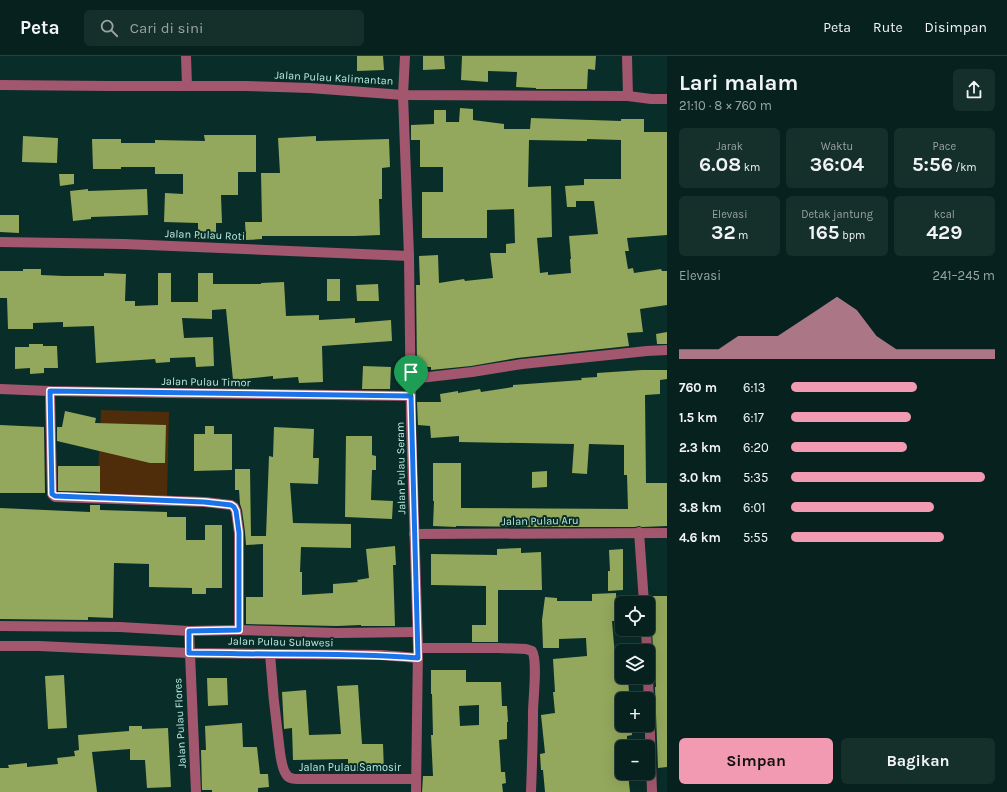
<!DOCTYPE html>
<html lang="id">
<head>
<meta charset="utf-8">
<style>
	body { margin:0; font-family:Karla,sans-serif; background:#152f2b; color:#f1f3f6; height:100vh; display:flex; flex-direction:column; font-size:15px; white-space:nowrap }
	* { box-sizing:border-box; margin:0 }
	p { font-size:13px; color:#98a4a4 }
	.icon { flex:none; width:22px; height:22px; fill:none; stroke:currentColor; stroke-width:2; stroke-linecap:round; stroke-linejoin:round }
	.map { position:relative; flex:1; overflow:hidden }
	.drawer { display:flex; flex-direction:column; background:#07221e; width:340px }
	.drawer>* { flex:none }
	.buttons { position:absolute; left:615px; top:540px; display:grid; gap:8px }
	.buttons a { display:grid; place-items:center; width:40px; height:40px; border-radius:6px; background:#07221e; box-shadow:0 4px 16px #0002,0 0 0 1px #283f3c; font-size:20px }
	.pin { position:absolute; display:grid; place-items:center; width:34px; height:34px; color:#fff; margin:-41px -17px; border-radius:50% 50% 50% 0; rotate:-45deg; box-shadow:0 0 4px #0007 }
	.pin .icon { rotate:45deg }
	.round { display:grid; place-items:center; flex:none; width:42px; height:42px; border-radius:6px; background:#152f2b }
	.head { display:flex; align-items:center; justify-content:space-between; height:68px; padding:0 12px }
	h1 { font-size:22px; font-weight:700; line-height:30px }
	.stats { display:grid; grid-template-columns:repeat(3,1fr); gap:6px; height:68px; padding:4px 12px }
	.stats div { display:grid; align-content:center; border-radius:6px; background:#152f2b; text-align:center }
	.stats b { font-size:20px; font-weight:700 }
	.stats small { font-size:11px; font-weight:400 }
	.stats p { font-size:11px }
	.chart { height:112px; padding:8px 12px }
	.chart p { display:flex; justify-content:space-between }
	.chart svg { width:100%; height:72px; margin-top:4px; fill:#f19ab2; opacity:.7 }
	.primary-button { display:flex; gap:8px; margin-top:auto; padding:8px 12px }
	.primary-button a { flex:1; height:46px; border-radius:6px; background:#f19ab2; color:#111; font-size:16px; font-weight:700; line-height:46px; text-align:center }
	.primary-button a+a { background:#152f2b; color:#f1f3f6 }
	ul { padding:0 12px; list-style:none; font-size:13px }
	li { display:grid; grid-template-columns:64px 48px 1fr; align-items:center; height:30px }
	li i { height:10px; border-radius:5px; background:#f19ab2 }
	header { display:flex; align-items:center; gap:24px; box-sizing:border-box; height:56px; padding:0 20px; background:#07221e; border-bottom:1px solid #283f3c }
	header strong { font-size:19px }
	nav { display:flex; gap:22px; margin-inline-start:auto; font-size:14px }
	.search { width:280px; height:36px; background:#152f2b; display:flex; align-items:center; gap:10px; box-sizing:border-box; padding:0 14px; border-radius:6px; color:#98a4a4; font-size:15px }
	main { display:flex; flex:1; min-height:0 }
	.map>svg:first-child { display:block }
	.green { fill:#4f2d0a }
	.building { fill:#93a85c; fill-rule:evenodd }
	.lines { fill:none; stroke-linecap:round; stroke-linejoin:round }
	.minor { stroke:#a3576e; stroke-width:10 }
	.route-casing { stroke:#fff; stroke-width:8 }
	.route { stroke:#1a73e8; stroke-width:5 }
	.labels { text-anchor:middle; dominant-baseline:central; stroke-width:4; stroke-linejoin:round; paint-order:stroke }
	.street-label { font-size:11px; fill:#b9eae0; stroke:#092d28 }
</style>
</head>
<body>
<header>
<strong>Peta</strong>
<div class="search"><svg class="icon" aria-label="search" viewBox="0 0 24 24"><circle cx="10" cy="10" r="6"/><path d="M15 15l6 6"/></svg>Cari di sini</div>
<nav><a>Peta</a><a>Rute</a><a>Disimpan</a></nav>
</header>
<main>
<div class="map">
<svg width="667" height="736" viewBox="0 0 667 736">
	<rect width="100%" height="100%" fill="#092d28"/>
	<polygon class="green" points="101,354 169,356 167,443 97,441"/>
	<g class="building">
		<polygon points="357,0 383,0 384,14 357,15"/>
		<polygon points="423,0 444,0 445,13 423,14"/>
		<polygon points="462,0 596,0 595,14 588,13 587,33 536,33 536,32 516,31 517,16 488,15 488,26 461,24"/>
		<path d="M460 52 473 53V64L504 68V73H530L531 62 621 65V63H644V76H667V179L627 182 629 195H625L628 213 633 212 634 217 661 213 662 215H667V249L640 253 643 276 627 277 629 290 517 302 471 310 431 314V311H417L416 229H420L419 200 438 199 439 227 464 223 465 225 493 222 490 197H506V188L515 187 514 153 487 154V182H422V136H443V111H420V84H411V69L434 68V54H446V66H459ZM587 83 621 84V123H584V129L565 130 567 151H576V145H594L598 178 569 180 571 203H570L571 217 548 219V216L540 217 537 182 552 181 551 130 528 131 529 84 587 85Z"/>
		<polygon points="204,79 256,79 256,116 238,116 238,139 221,139 222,167 216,167 216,183 198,183 198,167 164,166 165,137 183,138 183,118 155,118 155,111 121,111 121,113 93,113 92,83 121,83 121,87 155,87 155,84 205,85"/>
		<polygon points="23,80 58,82 57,107 22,106"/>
		<polygon points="316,80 316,85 389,83 390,111 382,112 382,143 379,143 380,179 355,180 262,180 262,183 246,184 245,166 262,166 261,117 280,117 278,82"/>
		<polygon points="59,118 74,118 74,128 60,130"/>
		<polygon points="88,133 88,135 147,133 148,159 91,161 91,163 73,165 70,135"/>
		<polygon points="0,159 19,159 19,177 0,176"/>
		<polygon points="23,213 41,213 41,219 64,220 104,220 104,217 126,218 125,245 135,245 135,250 158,249 158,217 171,217 171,246 198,246 198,217 213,217 213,228 261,228 261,227 284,226 286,260 319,259 319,264 355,262 355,267 391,264 392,285 322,290 323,326 299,327 298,321 273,323 273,320 233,324 226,253 212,254 212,263 182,262 184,282 213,281 214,310 196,311 195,301 170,302 170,306 156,307 155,303 96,307 94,270 63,271 63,266 33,267 33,273 8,273 7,242 0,242 0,215 23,215"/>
		<rect x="327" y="223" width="13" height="22"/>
		<polygon points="378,228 379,245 357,245 356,229"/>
		<polygon points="667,276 667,288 657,288 656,278"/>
		<polygon points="29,288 43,288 43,290 57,290 58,312 44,312 44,317 30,318 30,312 15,313 15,291 29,291"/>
		<polygon points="363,310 391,311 390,333 362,333"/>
		<polygon points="642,314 667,314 667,323 660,324 660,338 645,339 646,427 667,427 667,470 642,471 639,470 635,471 533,471 456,470 456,471 433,470 434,445 433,445 433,407 461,407 461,452 628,453 627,419 624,419 624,389 589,388 587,418 572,417 574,388 459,386 459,380 431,382 430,370 418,369 417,346 441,346 440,338 458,335 458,337 480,333 481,336 513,331 513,329 582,324 581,322 597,321 597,317"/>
		<polygon points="65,355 96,362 95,367 166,369 165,407 150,407 57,385 57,371 62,371"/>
		<polygon points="0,369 44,371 45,437 0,437"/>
		<polygon points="205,370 214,370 214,378 232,378 232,414 194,415 194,378 205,378"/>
		<polygon points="274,371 314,373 313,402 319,402 318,428 290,427 293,467 351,468 351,492 301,491 300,516 302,516 302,539 333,537 333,528 358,526 357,524 369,522 366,493 395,490 396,509 393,509 395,570 361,570 361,569 337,570 246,568 246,541 263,541 263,488 246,489 245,476 242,454 240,448 239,434 235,434 235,413 250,413 251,480 266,480 269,400 273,401"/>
		<polygon points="346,380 372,380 372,399 376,400 376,414 372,414 371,444 393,445 392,463 345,461"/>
		<polygon points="58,410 100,410 100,436 58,435"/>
		<polygon points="547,415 547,431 532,432 532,416"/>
		<polygon points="90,449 100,449 100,454 167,456 167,461 186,461 186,484 205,484 205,469 222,469 222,532 206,532 206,538 192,538 192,532 149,531 149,508 114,507 113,562 88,561 88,564 0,563 0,452 90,456"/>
		<polygon points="521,492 521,497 541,496 542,534 498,534 498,586 472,586 472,569 486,569 486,530 431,529 431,498 497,499 497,493"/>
		<polygon points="623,493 623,534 608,535 608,515 610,515 609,494"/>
		<polygon points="616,537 617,565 612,565 616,612 620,612 622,624 628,623 629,636 628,636 629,643 622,643 622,669 631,669 632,679 627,680 627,691 622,691 622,717 628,717 630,736 545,736 543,714 541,714 540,698 545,697 541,659 555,657 553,636 555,636 553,603 587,600 586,582 559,583 559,592 543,592 542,564 545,541 557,542 557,545 592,545 592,538"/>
		<polygon points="650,540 667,540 667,711 658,712 655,631 656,631 655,605 651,605 651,600 653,598 653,595 652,573 650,568 649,551 650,547"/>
		<path d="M431 614H466V626H501L502 650H507L508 666H507V683L499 684 501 716H505L506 727 502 728 503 736H422L423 720H433L431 679H433L432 638H431ZM479 649V669L460 670 459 650Z"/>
		<polygon points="64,619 67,672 48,673 45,620"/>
		<polygon points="207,622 227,622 228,649 208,650"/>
		<polygon points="358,629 362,688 383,688 384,715 348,715 348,703 293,704 292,672 284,673 282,636 306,634 309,679 341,678 337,630"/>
		<polygon points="242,667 243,691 257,691 260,718 268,718 269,731 258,732 258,736 212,736 212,734 202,734 201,694 206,694 205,670"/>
		<polygon points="129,670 142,670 142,673 168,672 171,731 147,732 145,704 130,704 130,693 92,696 97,736 0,736 0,712 9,712 8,709 27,707 27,711 58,708 57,702 75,700 74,695 79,694 78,679 129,675"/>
	</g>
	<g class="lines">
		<g class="minor">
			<polyline points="186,0 187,29"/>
			<polyline points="405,0 403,39 409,200 411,366 418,592 416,736"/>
			<polyline points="627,0 628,40"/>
			<polyline points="0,29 110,30 245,30 310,32 403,39 628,40 651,43 667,43"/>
			<polyline points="0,186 124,188 409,200"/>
			<polyline points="411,323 472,316 522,308 647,295 667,294"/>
			<polyline points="0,333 50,335 168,337 411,340"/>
			<polyline points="50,335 52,438 55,441 205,446 231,449 234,451 236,455 239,477 239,574"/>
			<polyline points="639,476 644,547"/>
			<polyline points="414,478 667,477"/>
			<polyline points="0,570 120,571 189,575 239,574 337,577 417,576"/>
			<polyline points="646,573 647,595"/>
			<polyline points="189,575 196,736"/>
			<polyline points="0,590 39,590 189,597 381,599 418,602"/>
			<path d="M418 592H498L526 593 532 595C538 605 533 643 533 656 533 683 532 709 531 736"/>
			<path d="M270 598C272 628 275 658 279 688 280 696 281 711 286 718 289 724 296 723 302 723H416"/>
			<polyline points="648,621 652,736"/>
		</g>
	</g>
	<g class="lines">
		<g class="route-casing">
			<path id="route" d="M50 335 411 340 418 602C369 598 320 598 271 598 244 598 217 597 189 597V575L239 574V477L236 455 234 451 231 449 204 446 55 440 52 438Z"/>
		</g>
		<use href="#route" class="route"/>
	</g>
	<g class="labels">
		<g class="street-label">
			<text transform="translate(334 22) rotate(3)">Jalan Pulau Kalimantan</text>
			<text transform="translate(205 179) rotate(2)">Jalan Pulau Roti</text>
			<text transform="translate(206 326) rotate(1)">Jalan Pulau Timor</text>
			<text transform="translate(401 412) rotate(-91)">Jalan Pulau Seram</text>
			<text transform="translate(540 465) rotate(-1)">Jalan Pulau Aru</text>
			<text transform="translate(281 586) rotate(1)">Jalan Pulau Sulawesi</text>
			<text transform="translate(180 667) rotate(-93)">Jalan Pulau Flores</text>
			<text x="350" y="711">Jalan Pulau Samosir</text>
		</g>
	</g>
</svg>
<div class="buttons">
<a><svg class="icon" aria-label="locate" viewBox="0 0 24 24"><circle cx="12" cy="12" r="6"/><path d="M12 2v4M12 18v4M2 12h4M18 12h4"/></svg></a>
<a><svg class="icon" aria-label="layers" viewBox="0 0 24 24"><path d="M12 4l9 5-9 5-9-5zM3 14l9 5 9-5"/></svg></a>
<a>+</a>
<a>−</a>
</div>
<div class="pin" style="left:411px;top:340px;background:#1e9e55"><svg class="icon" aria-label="arrive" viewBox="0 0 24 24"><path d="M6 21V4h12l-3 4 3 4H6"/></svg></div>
</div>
<section class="drawer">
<div class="head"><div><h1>Lari malam</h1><p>21:10 · 8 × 760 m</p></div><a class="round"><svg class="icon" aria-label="share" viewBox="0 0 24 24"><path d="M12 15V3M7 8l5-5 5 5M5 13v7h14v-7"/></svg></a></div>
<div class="stats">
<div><p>Jarak</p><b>6.08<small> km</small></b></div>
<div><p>Waktu</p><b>36:04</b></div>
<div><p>Pace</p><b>5:56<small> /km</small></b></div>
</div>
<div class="stats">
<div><p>Elevasi</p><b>32<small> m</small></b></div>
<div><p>Detak jantung</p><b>165<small> bpm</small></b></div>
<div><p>kcal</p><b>429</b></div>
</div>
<div class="chart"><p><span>Elevasi</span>241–245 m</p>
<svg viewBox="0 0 160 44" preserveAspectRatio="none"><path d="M0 44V38L10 38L20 38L30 30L40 30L50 30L60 22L70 14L80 6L90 14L100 30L110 38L120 38L130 38L140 38L150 38L160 38V44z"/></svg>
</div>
<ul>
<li><b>760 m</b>6:13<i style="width:62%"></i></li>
<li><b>1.5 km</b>6:17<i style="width:59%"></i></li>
<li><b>2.3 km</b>6:20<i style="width:57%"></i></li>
<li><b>3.0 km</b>5:35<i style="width:95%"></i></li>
<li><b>3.8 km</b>6:01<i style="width:70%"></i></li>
<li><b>4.6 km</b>5:55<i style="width:75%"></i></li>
</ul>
<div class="primary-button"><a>Simpan</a><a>Bagikan</a></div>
</section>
</main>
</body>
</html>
